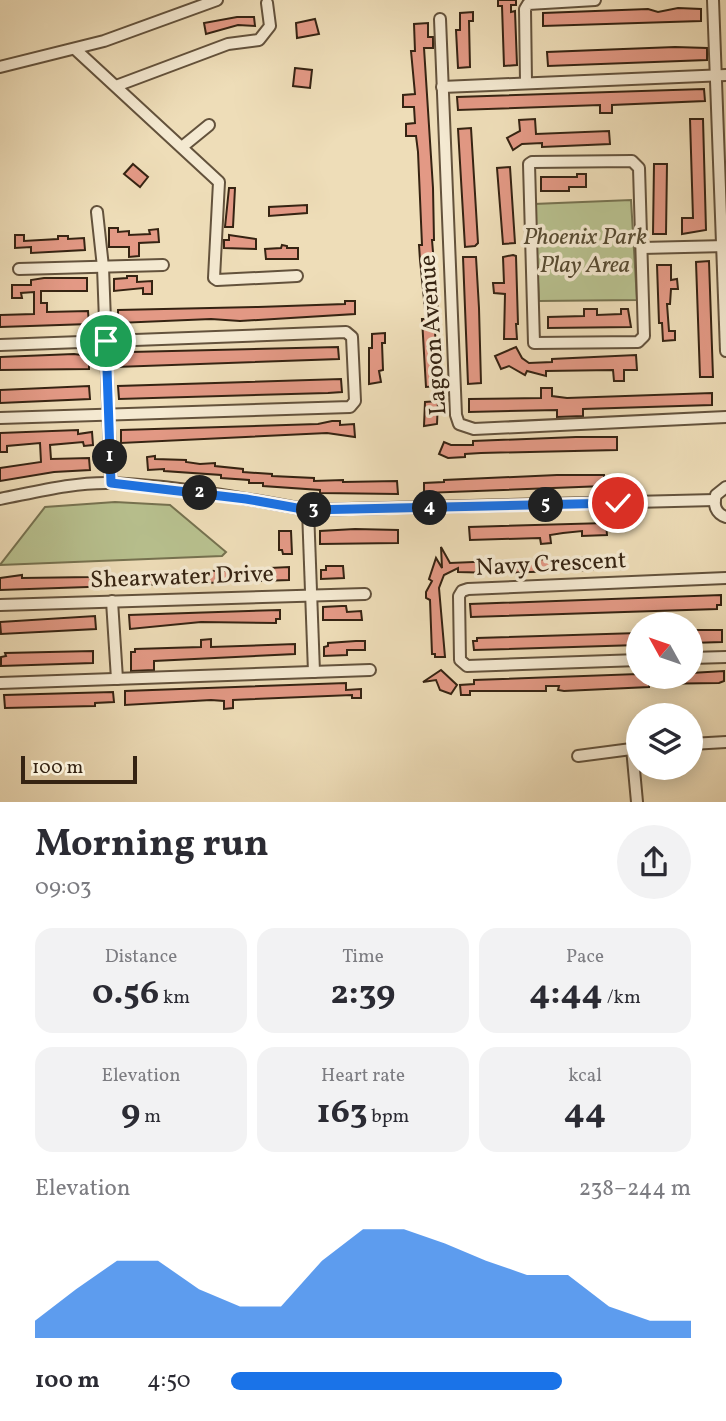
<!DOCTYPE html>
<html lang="en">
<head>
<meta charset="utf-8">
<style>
	body { margin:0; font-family:Vollkorn,serif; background:#f2f2f3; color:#2b2b33; height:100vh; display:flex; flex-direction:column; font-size:26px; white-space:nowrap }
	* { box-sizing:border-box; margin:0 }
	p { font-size:23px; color:#7c7c81 }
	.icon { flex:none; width:38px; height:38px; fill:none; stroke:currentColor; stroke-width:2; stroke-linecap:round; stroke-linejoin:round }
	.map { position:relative; height:802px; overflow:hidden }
	.drawer { display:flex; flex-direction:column; background:#fff; flex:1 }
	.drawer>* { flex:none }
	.needle { width:46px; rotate:310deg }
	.controls { position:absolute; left:626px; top:612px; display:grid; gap:14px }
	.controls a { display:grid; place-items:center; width:77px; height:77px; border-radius:50%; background:#fff; box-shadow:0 4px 18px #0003; font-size:35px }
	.scale { position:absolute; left:21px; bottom:18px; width:116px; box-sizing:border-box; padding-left:7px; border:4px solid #352312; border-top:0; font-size:19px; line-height:24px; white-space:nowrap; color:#352312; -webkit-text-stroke:5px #f4e9d1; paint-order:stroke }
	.pin { position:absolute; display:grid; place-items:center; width:60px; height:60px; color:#fff; margin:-30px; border:4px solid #fff; border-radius:50%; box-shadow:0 2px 7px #0007 }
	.km { position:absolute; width:35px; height:35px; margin:-18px; border-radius:50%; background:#222; color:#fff; font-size:19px; line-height:35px; text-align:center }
	.round { display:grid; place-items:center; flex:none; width:74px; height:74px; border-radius:37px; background:#f2f2f3 }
	.headline { display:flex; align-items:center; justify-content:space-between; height:119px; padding:0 35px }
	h1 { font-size:38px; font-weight:700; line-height:52px }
	.figures { display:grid; grid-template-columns:repeat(3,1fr); gap:10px; height:119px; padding:7px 35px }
	.figures div { display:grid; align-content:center; border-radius:18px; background:#f2f2f3; text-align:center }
	.figures b { font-size:35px; font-weight:700 }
	.figures small { font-size:19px; font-weight:400 }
	.figures p { font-size:19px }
	.chart { height:196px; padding:14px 35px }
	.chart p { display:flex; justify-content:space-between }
	.chart svg { width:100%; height:126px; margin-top:7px; fill:#1a73e8; opacity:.7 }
	ul { padding:0 35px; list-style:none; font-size:23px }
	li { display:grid; grid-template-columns:112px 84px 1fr; align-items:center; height:52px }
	li i { height:18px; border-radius:9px; background:#1a73e8 }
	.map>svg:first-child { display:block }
	.green { fill:#b8c18f; stroke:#767250; stroke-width:2 }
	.building { fill:#e39985; stroke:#352312; stroke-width:2 }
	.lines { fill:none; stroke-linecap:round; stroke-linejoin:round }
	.minor-casing { stroke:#63523c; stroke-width:14 }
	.minor { stroke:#f4e9d1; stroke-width:10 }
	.route-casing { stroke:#fff; stroke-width:14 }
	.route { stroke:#1a73e8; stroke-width:9 }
	.labels { text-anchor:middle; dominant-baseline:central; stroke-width:7; stroke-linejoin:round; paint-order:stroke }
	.park-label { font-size:24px; font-style:italic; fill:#564a31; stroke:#f4e9d1 }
	.street-label { font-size:24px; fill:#352312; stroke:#f4e9d1 }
</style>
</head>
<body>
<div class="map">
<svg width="726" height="802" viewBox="0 0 726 802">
	<rect width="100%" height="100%" fill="#eeddb8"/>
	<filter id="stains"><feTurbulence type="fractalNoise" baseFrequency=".00286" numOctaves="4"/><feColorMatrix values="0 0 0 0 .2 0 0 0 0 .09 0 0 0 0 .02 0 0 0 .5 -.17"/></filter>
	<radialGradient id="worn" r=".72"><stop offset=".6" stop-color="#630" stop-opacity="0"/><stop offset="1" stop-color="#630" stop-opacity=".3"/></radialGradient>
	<g class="green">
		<polygon points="631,200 637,300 539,301 534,204"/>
		<polygon points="115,502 170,505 226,552 222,556 0,565 45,507"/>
	</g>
	<g class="building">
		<polygon points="498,0 516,0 516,5 511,5 511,12 515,11 517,65 504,66 502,6 498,6"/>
		<polygon points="678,8 701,9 701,21 543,26 543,13 648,9 658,12"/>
		<polygon points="473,12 473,21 469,21 470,67 458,68 456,30 460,30 460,13"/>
		<polygon points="237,17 254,17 255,26 238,25 206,34 204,23"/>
		<polygon points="315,19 319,34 297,38 296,23"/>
		<polygon points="428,23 428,37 433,37 433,48 424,48 433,188 434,240 432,240 438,312 434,313 438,386 426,387 422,319 426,319 420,260 419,245 422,245 418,152 416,136 406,136 406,124 415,123 414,107 403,107 403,95 415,94 411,51 415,51 414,24"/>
		<polygon points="675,47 707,48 707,60 548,66 547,52"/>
		<polygon points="295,68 312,70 310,88 293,86"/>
		<polygon points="704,89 705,101 612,105 612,113 600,113 600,105 458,110 457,97"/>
		<polygon points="535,119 536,134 609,131 610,144 542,147 542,143 522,144 513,150 507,138 520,131 519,120"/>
		<polygon points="690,119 703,119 706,230 682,234 682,218 693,218"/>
		<polygon points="471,128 478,243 475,246 465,247 458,129"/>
		<polygon points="133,164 148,177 140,187 124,174"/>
		<polygon points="654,164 667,164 666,234 653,234"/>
		<polygon points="510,167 515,243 503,244 497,168"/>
		<polygon points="577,174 586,174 586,187 569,187 569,191 541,191 541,177 577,177"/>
		<polygon points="229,188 235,188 233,227 225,227"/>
		<polygon points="307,205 307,213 269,216 269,207"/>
		<polygon points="109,228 118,228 118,232 129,231 129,235 150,234 149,230 158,229 159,242 139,243 139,256 129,257 129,247 109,247"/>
		<polygon points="15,235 24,235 24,241 58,239 58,236 68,236 68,239 84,238 85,250 31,253 31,247 15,248"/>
		<polygon points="229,235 256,239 256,249 224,248 224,240 229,240"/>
		<polygon points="282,245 287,246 287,248 298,248 298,259 266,259 265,249 281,248"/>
		<polygon points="513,255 516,256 518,324 516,324 517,339 504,339 505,294 494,293 493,283 504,283 503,257"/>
		<polygon points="463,257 476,257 479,308 481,383 468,384"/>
		<polygon points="709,261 713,377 700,377 696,262"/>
		<polygon points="657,265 671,265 671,280 677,279 678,289 671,289 670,304 667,304 669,331 675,331 675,340 663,341 662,323 659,323"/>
		<polygon points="127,276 137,276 137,282 152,281 152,294 143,294 143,288 114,291 114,279 127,278"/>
		<polygon points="44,278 87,278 87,291 41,291 41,303 47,303 47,312 88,311 89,324 0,327 0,315 34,314 34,292 21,293 22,298 12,298 12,285 31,285 31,280"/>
		<polygon points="345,301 355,301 355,314 240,321 211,319 118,323 118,310 258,307 345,304"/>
		<polygon points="584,309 597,309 597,315 621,314 621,309 628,309 631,327 548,328 548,317 584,316"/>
		<polygon points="385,333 385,343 382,343 383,370 379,371 381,382 369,384 369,348 372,348 372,334"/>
		<polygon points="338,347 339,359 116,367 116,354 130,352"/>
		<polygon points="516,347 522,358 529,363 552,362 552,359 636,355 637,370 624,370 624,381 614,381 613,370 546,371 546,376 527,371 525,375 509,366 501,369 495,356"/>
		<polygon points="74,354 89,356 89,369 0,370 0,357"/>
		<polygon points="341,379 342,392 328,393 119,399 118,386"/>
		<polygon points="89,386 90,399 0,403 0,390"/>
		<polygon points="541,388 552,388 552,396 567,398 712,393 712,405 583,409 583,416 557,417 557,410 469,412 469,399 541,398"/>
		<polygon points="438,401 437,424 424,426 425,402"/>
		<polygon points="332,421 340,421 340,425 354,424 355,437 327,433 121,443 121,430 318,424"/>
		<polygon points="78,430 78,434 92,432 93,445 84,446 83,442 50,445 51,459 89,458 90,470 54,472 0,481 0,468 41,462 40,443 7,446 7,452 0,452 0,433"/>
		<polygon points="576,437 617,437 617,450 481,453 465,454 465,457 448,458 439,454 444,442 451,445 473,445 473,441"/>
		<polygon points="155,456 155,459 186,460 186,462 200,464 215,463 215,466 243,469 243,472 272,474 272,476 314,478 314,481 343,480 343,482 397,481 398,494 320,493 320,490 263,486 263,483 249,483 249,480 221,478 221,475 164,471 164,469 148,470 147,457"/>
		<polygon points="557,475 604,475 604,486 424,493 424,483 444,482 444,480"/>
		<polygon points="606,523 607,535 582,536 582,531 563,533 550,535 551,543 541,544 540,538 470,540 469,527"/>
		<polygon points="355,529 398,530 398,543 320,544 320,531"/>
		<polygon points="279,531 291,531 292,554 283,554 282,550 279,550"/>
		<polygon points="441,547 450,563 621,556 622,569 497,573 458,572 458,568 444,575 439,588 445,657 435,657 435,654 432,654 430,600 426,598 426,592 432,581 429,579 436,558 442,568"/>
		<polygon points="326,566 343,566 344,578 321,579 321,570 326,570"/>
		<polygon points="289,567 289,580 0,590 0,578 22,575 22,578 92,577"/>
		<polygon points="721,595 721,605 717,605 717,609 471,617 470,604"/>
		<polygon points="342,606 346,606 347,612 361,611 362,620 323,620 323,607"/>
		<polygon points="280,610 280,619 276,619 276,623 201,622 130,629 129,615"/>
		<polygon points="95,616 96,629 1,634 0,622"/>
		<polygon points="691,630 722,630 722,642 691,643"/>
		<polygon points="638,633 638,645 474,650 473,641 477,641 477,638"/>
		<polygon points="211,639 211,647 295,644 295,654 154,661 154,670 131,671 131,652 135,652 135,649 201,647 201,640"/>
		<polygon points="356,641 365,641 365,650 347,650 347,655 324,656 324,647 328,646 328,643"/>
		<polygon points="93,651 93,663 1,666 1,657 6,656 5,653"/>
		<polygon points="441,670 457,685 451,694 440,690 436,680 423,682"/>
		<polygon points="724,671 724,681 719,683 649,684 649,687 564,691 558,690 559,686 546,686 546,691 470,691 470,695 461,695 460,685 474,684 474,680 638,674 638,677 691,677 691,673"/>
		<polygon points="346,683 346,690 361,689 361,698 352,698 352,695 233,700 233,708 224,709 224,701 211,700 125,705 125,691"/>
		<polygon points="113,692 114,702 95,703 95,706 5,708 4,695"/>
	</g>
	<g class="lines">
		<g class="minor-casing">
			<g id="minor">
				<polyline points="713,0 726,351"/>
				<polyline points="440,19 456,415 459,424 474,429 726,417"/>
				<polyline points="75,49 219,182 214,278 217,280 297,276"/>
				<polyline points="0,67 104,41 217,0"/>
				<polyline points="526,82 525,9 528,4 595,0"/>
				<polyline points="116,86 228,44 259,40 270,26 267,3"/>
				<polyline points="442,87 726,75"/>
				<polyline points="182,147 209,125"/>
				<polygon points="632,161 639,168 644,336 638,342 534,343 529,164 532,162"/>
				<polyline points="97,212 103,267 111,483"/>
				<polyline points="642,248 726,246"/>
				<polyline points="19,269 163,265"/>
				<polyline points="0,345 346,332 352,337 355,401 350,407 0,418"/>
				<path d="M726 487 716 495C713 505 716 514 726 517"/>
				<path d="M0 499C36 492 74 482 111 483 177 486 244 498 308 510L715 500"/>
				<polyline points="308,510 314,672"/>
				<polyline points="112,601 117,679"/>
				<polyline points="0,605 365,594"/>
				<polyline points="691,658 726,657"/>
				<polyline points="639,660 467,666 460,660 459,596 462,591 468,589 726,578"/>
				<polyline points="0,683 370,670"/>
				<polyline points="691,744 726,742"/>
				<polyline points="632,748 637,802"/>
				<polyline points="578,756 639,748"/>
			</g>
		</g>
		<use href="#minor" class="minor"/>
	</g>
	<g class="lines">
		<g class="route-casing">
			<polyline id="route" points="106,341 111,483 246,499 308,510 618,503"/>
		</g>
		<use href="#route" class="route"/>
	</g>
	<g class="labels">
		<g class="park-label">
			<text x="585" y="238">Phoenix Park<tspan x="585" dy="28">Play Area</tspan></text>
		</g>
		<g class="street-label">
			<text transform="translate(434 335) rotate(-94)">Lagoon Avenue</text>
			<text transform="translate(551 565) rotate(-3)">Navy Crescent</text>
			<text transform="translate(182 578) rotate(-2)">Shearwater Drive</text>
		</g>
	</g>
	<rect width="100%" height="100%" filter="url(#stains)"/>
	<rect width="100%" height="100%" fill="url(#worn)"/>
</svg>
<div class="controls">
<a><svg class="needle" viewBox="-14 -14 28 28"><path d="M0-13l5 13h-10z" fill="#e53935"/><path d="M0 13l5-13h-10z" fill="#7c7c81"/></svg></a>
<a><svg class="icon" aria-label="layers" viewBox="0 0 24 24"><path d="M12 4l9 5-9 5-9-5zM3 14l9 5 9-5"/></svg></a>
</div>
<div class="scale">100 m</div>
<div class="pin" style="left:106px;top:341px;background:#1e9e55"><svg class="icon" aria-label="arrive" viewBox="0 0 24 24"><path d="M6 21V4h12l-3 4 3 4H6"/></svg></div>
<div class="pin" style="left:618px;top:503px;background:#d93025"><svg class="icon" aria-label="check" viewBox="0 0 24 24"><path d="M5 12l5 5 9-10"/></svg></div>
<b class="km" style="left:110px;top:457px">1</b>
<b class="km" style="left:200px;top:493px">2</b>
<b class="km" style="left:314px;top:510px">3</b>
<b class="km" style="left:430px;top:508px">4</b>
<b class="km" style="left:546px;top:505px">5</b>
</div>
<section class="drawer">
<div class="headline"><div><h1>Morning run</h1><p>09:03</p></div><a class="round"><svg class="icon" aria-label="share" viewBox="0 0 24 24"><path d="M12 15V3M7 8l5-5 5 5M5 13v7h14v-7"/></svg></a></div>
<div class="figures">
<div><p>Distance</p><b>0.56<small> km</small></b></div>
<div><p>Time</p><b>2:39</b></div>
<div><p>Pace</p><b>4:44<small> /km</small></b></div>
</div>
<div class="figures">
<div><p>Elevation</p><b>9<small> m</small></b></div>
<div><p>Heart rate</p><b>163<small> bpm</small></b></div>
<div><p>kcal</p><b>44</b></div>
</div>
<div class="chart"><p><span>Elevation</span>238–244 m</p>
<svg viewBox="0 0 160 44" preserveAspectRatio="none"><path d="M0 44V38L10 27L20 17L30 17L40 27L50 33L60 33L70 17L80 6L90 6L100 11L110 17L120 22L130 22L140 33L150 38L160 38V44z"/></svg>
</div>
<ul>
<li><b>100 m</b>4:50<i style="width:72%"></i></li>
</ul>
</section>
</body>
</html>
